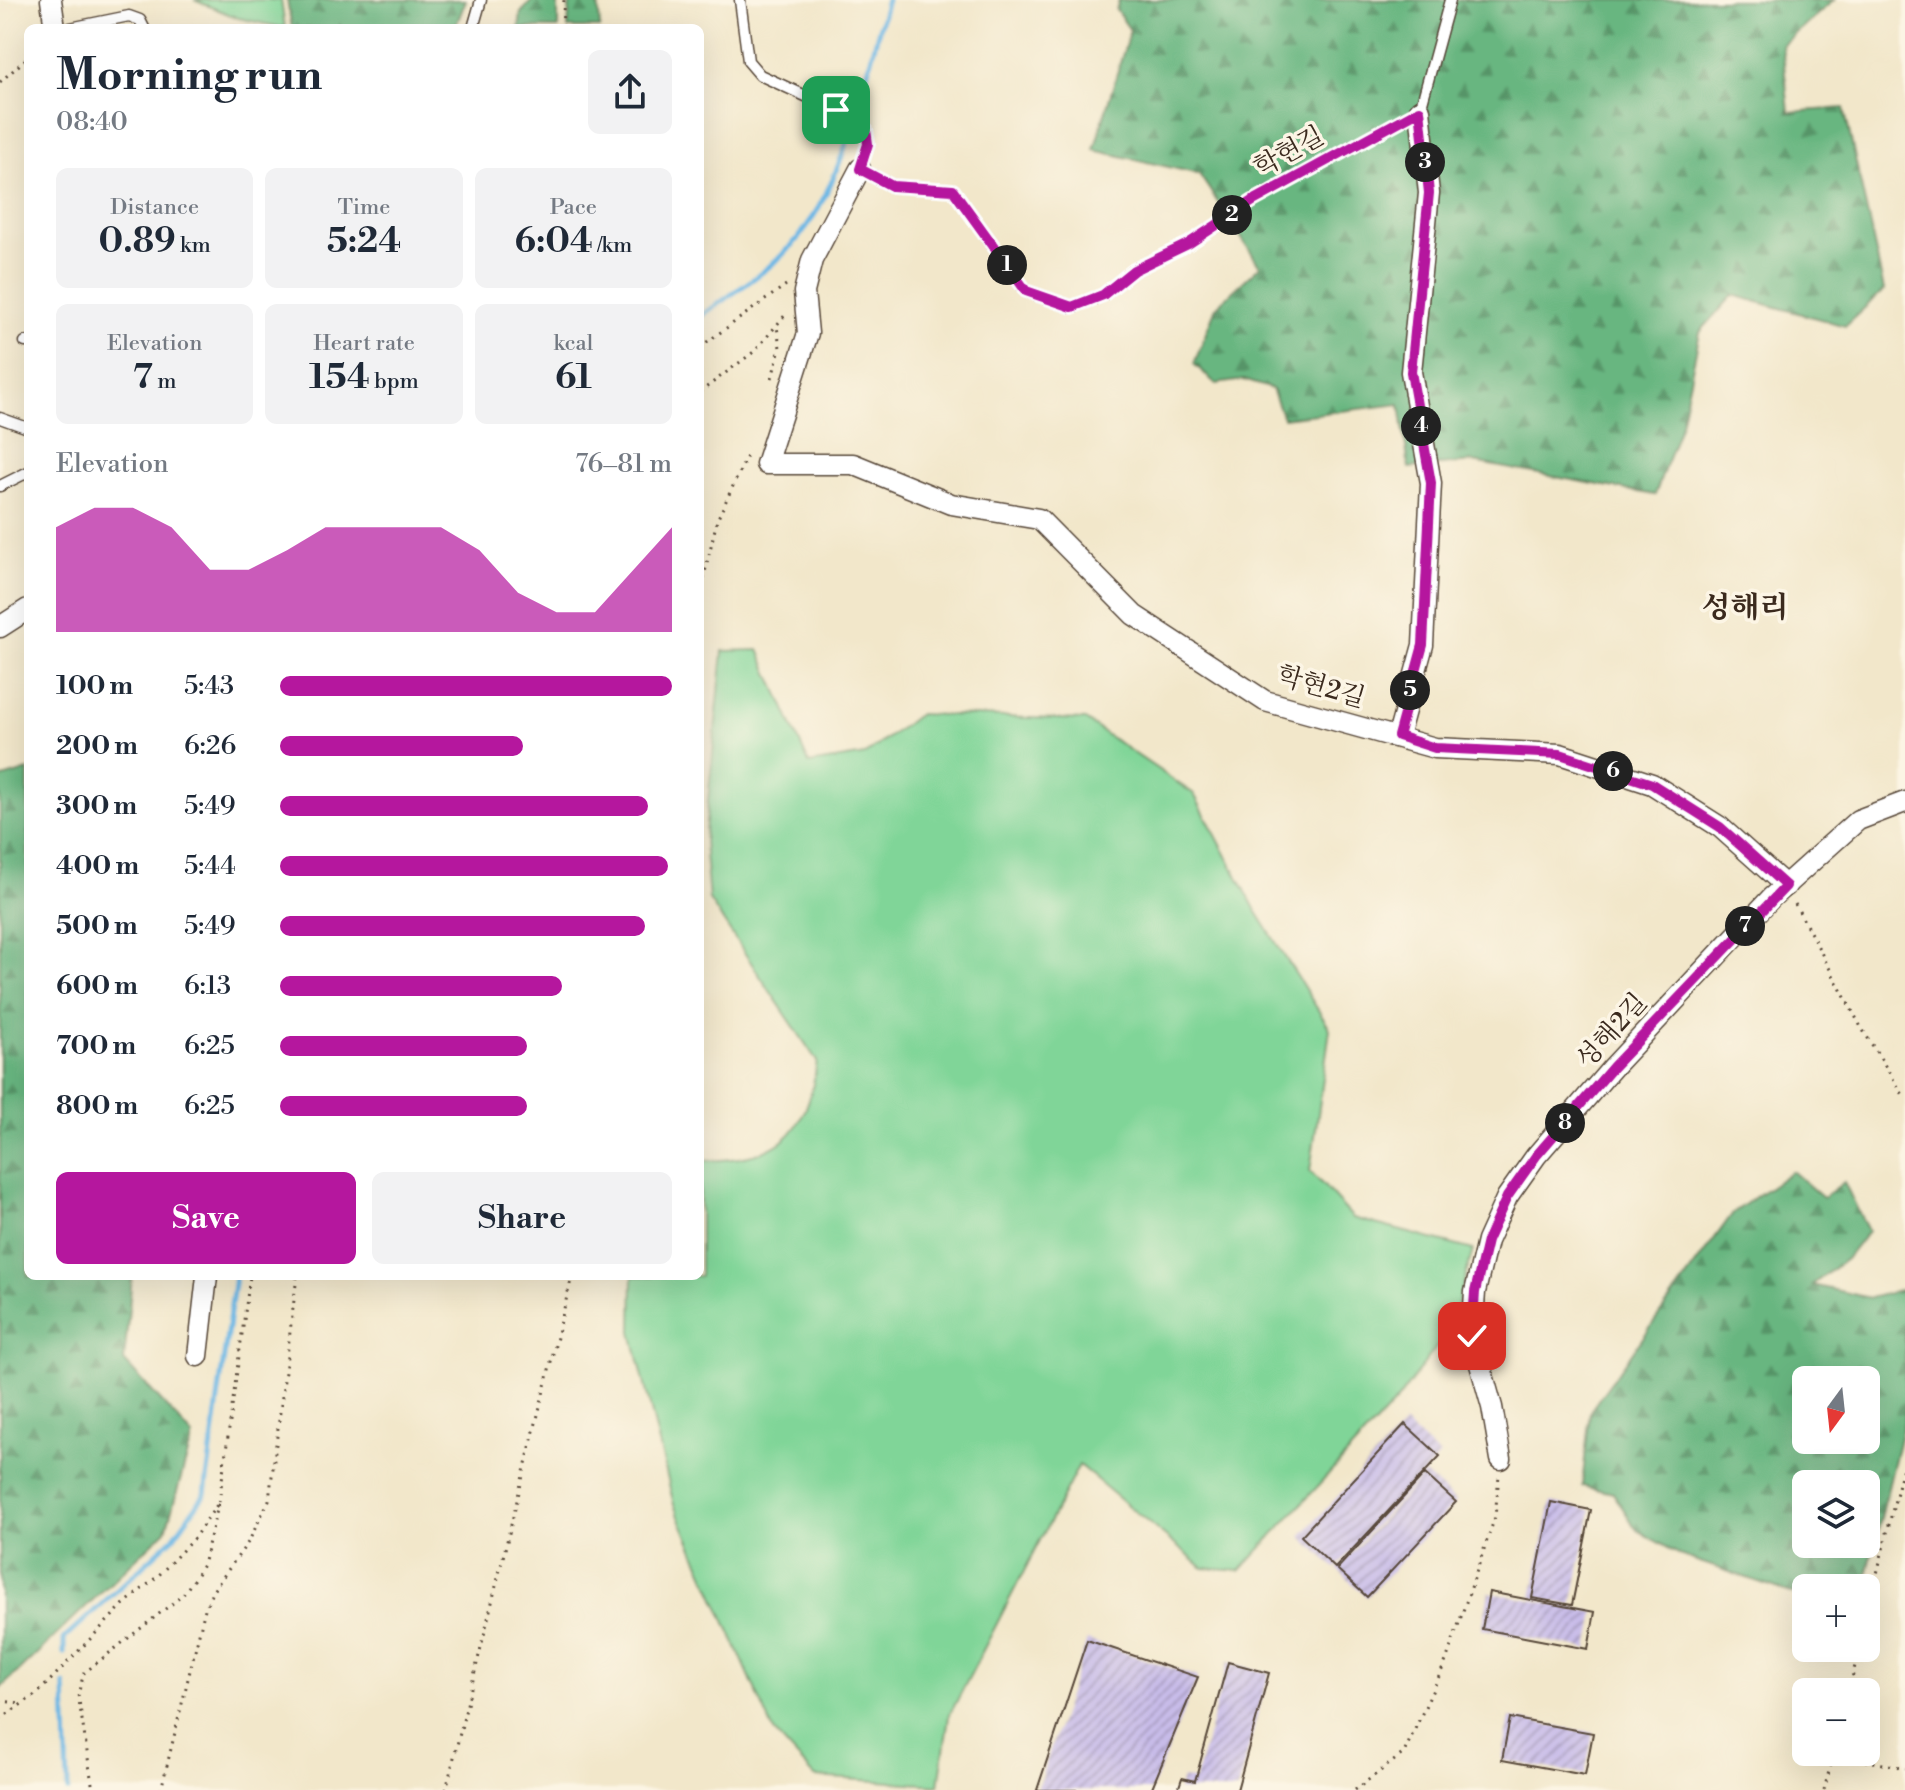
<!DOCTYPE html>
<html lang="en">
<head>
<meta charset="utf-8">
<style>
	body { margin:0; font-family:"Libre Bodoni","Noto Serif KR",serif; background:#f2f2f3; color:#1f2937; height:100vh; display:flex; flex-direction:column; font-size:30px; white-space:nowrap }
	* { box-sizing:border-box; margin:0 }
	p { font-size:26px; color:#747a83 }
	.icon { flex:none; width:44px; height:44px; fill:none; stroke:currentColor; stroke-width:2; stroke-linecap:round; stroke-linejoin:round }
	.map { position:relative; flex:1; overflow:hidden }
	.panel { position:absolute; left:24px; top:24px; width:680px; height:1256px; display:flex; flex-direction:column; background:#fff; border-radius:12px; box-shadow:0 8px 32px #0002 }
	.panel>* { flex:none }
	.needle { width:52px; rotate:195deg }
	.fabs { position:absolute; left:1792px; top:1366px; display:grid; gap:16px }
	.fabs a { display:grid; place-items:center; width:88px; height:88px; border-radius:12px; background:#fff; box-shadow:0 8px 32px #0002; font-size:40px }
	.pin { position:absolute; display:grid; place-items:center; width:68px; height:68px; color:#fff; margin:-34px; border-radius:16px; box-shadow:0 4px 12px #0006 }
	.km { position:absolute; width:40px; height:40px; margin:-20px; border-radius:50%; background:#222; color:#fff; font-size:22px; line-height:40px; text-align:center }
	.round { display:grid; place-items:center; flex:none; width:84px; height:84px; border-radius:12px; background:#f2f2f3 }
	.head { display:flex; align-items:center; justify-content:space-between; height:136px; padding:0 32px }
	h1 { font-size:44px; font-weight:700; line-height:60px }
	.stats { display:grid; grid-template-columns:repeat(3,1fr); gap:12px; height:136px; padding:8px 32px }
	.stats div { display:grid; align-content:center; border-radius:12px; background:#f2f2f3; text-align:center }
	.stats b { font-size:34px; font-weight:700 }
	.stats small { font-size:22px; font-weight:400 }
	.stats p { font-size:22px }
	.chart { height:224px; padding:16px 32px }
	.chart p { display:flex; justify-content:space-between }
	.chart svg { width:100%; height:144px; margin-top:8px; fill:#b5179e; opacity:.7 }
	.cta { display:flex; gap:16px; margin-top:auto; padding:16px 32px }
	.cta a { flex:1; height:92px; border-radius:12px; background:#b5179e; color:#fff; font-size:32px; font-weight:700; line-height:92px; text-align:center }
	.cta a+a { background:#f2f2f3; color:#1f2937 }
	ul { padding:0 32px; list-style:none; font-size:26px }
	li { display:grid; grid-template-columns:128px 96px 1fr; align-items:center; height:60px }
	li i { height:20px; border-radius:10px; background:#b5179e }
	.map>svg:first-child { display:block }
	.grass { fill:#80d598; stroke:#5e805b; stroke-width:2 }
	.forest { fill:url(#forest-firs); stroke:#52704f; stroke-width:2; fill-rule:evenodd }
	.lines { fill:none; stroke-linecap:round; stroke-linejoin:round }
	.stream { stroke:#6cb7e5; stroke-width:5 }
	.building { fill:url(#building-hatch) }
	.lane-casing { stroke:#564638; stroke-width:13 }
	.street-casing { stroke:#564638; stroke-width:23 }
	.path { stroke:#564638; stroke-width:3; stroke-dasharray:2 6; stroke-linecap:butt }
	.lane { stroke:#fff; stroke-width:10 }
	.street { stroke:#fff; stroke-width:20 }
	.route-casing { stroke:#fff; stroke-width:16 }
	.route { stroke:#b5179e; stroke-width:10 }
	.labels { text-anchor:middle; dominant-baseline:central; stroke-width:7; stroke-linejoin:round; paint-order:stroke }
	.street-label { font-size:26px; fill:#3b2a1e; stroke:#fcf5e5 }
	.quarter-label { font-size:30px; font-weight:bold; fill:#3b2a1e; stroke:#fcf5e5 }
</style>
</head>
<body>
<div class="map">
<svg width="1905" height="1790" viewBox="0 0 1905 1790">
	<defs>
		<pattern id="forest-firs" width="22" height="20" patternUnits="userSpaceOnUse" patternTransform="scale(2)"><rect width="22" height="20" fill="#68b680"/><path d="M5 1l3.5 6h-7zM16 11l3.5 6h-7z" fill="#579468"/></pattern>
		<pattern id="building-hatch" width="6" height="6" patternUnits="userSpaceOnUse" patternTransform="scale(2)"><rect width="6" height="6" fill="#c8bce9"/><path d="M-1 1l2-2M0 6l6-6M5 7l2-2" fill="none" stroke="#a499bc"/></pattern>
	</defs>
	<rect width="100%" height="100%" fill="#fcf5e5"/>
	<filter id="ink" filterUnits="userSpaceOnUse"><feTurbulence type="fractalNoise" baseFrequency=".0125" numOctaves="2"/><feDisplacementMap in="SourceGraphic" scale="16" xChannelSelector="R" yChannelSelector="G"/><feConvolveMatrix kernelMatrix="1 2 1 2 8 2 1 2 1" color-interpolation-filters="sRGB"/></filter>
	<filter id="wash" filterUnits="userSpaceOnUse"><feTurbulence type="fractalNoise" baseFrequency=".006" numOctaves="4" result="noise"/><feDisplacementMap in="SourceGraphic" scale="32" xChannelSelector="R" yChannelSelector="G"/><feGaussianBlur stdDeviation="1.8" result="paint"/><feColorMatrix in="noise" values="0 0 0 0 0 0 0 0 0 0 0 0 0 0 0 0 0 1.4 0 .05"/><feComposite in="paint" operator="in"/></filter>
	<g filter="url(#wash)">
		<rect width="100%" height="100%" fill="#f2e7ca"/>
		<g class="grass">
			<polygon points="194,0 281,0 285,28 238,18"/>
			<path d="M759 650 809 764 865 755 919 714 1085 720 1194 794 1255 909 1330 1029 1310 1171 1353 1218 1473 1250 1451 1327 1398 1399 1240 1571 1203 1568 1079 1465 949 1716 939 1785 815 1777 774 1732 674 1505 632 1332 633 1276H700V1161C776 1160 807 1140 817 1061L709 900 704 842 723 651Z"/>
		</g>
		<g class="forest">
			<polygon points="287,0 466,0 455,28 292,28"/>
			<polygon points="532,0 558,0 558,28 519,28 521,13"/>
			<polygon points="570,0 598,0 600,28 568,28"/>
			<polygon points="1119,0 1834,0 1782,45 1789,112 1844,108 1884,290 1845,326 1733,295 1700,332 1681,423 1655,495 1473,462 1409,468 1400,404 1283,418 1272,389 1244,380 1216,384 1194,364 1216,307 1260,266 1199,174 1094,150 1130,30 1116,10"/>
			<polygon points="28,770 28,1276 132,1276 124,1361 193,1436 166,1530 0,1689 0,779"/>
			<path d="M1792 1171 1823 1198 1844 1182 1868 1231 1846 1259 1812 1285 1870 1298 1905 1289V1417L1864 1588H1806V1598L1682 1556 1637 1530 1613 1493 1582 1486 1590 1411 1733 1213ZM1866 1380V1440H1806V1380ZM1806 1484H1866V1544H1806Z"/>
		</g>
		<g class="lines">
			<g class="stream">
				<path d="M700 317C730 294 767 273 792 245 845 188 865 75 887 0"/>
				<polyline points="64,1653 64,1639 173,1538 205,1494 235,1276"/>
				<polyline points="65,1685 68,1790"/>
			</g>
		</g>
		<g id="blocks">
			<g class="building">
				<polygon points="1405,1424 1440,1456 1335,1568 1301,1536"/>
				<polygon points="1425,1474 1456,1502 1367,1597 1337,1569"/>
				<polygon points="1551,1502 1591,1510 1572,1605 1532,1598"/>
				<polygon points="1489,1592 1595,1612 1588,1649 1482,1629"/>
				<polygon points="1087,1640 1198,1677 1151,1790 1037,1790"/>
				<polygon points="1228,1662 1269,1673 1237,1790 1178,1790 1182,1778 1195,1781"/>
				<polygon points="1510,1718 1593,1733 1585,1775 1502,1760"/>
			</g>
		</g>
	</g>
	<g filter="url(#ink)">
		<use href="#blocks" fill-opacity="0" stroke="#564638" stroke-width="2"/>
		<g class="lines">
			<g class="lane-casing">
				<g id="lane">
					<polyline points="740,0 748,61 760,75 836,110 866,130 868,144 860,169 892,186 953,190 1026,291 1072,307 1103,295 1134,270 1188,244 1253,201 1420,110 1450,0"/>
					<polyline points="70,28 129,16 140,20 144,28"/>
					<polyline points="473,28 481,0"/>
					<polyline points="25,342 28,342"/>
					<polyline points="0,418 28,428"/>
					<polyline points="0,486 28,472"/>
				</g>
			</g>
			<g class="street-casing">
				<g id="street">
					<polyline points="51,0 55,28"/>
					<polyline points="860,169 812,260 804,292 808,333 766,464 853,464 951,504 1039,519 1134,615 1265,701 1435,748 1560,754 1652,784 1720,827 1786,886"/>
					<polyline points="0,627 28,609"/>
					<polyline points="1398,736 1423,645 1431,483 1411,372 1429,193 1420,110"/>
					<polyline points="198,1356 207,1276"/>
					<polyline points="1501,1459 1492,1407 1472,1336 1475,1292 1487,1241 1507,1197 1536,1156 1613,1067 1771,898 1858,820 1905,802"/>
				</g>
			</g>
			<g class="path">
				<polyline points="562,26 564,0"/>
				<polyline points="0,82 28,57"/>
				<polyline points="700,347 786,285"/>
				<polyline points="772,378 780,348 777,326"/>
				<polyline points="700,392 755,351 786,314"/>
				<polyline points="700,594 717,520 748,454"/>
				<polyline points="1795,904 1861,1027 1905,1098"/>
				<polyline points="219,1502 250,1276"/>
				<polyline points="1866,1619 1905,1459"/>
				<polyline points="1849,1692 1859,1648"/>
				<polyline points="0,1701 20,1703"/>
				<polyline points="0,1719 38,1693 123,1605 158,1576 194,1538 219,1502 203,1565 183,1595 84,1673 78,1694 93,1790"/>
				<polyline points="1834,1755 1905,1768"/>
				<polyline points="161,1790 205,1609 212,1592 249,1541 269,1500 297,1276"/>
				<polyline points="446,1790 572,1276"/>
				<polyline points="1355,1790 1404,1753 1446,1661 1495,1517 1499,1475"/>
				<polyline points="1824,1790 1834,1752"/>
			</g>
			<use href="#lane" class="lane"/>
			<use href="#street" class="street"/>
		</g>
	</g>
	<g class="lines" filter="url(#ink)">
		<g class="route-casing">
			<polyline id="route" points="836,110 866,130 868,144 860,169 892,186 953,190 1026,291 1072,307 1103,295 1134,270 1188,244 1253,201 1420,110 1429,193 1411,372 1431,483 1423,645 1398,736 1435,748 1560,754 1652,784 1720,827 1786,886 1613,1067 1536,1156 1507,1197 1487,1241 1475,1292 1472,1336"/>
		</g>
		<use href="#route" class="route"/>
	</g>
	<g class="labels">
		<g class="street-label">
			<text transform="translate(1289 152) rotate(-29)">학현길</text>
			<text transform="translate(1321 687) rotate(16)">학현2길</text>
			<text transform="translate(1612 1031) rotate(-48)">성해2길</text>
		</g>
		<g class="quarter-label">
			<text x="1745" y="608">성해리</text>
		</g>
	</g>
</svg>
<div class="fabs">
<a><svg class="needle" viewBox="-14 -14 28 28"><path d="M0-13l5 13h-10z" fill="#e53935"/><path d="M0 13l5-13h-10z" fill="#747a83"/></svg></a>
<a><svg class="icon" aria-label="layers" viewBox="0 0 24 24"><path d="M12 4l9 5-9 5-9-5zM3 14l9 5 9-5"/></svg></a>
<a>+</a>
<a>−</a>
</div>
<div class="pin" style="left:836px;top:110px;background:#1e9e55"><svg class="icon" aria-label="arrive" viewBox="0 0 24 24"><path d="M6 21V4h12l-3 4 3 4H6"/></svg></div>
<div class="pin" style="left:1472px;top:1336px;background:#d93025"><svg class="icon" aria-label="check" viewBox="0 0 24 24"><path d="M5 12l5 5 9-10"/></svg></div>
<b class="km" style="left:1007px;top:265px">1</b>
<b class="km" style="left:1232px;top:215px">2</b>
<b class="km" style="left:1425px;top:162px">3</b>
<b class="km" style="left:1421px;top:426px">4</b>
<b class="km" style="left:1410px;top:690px">5</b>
<b class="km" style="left:1613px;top:771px">6</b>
<b class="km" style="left:1745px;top:926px">7</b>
<b class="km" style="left:1565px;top:1123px">8</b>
<section class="panel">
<div class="head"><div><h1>Morning run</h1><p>08:40</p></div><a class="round"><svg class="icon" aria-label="share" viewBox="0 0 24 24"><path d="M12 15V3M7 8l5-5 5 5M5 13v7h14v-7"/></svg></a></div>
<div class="stats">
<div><p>Distance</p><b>0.89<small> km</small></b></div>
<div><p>Time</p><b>5:24</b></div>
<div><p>Pace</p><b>6:04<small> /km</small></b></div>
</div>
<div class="stats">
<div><p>Elevation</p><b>7<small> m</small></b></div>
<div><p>Heart rate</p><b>154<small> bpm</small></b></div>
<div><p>kcal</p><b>61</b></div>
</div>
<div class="chart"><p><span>Elevation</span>76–81 m</p>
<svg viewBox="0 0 160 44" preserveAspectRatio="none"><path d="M0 44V12L10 6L20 6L30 12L40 25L50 25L60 19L70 12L80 12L90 12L100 12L110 19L120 32L130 38L140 38L150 25L160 12V44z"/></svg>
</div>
<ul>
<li><b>100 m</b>5:43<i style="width:100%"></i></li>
<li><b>200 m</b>6:26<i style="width:62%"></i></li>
<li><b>300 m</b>5:49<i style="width:94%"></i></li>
<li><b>400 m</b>5:44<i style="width:99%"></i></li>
<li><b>500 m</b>5:49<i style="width:93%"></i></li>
<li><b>600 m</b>6:13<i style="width:72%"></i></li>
<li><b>700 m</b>6:25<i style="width:63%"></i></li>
<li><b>800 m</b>6:25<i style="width:63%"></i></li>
</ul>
<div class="cta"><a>Save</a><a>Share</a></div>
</section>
</div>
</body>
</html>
